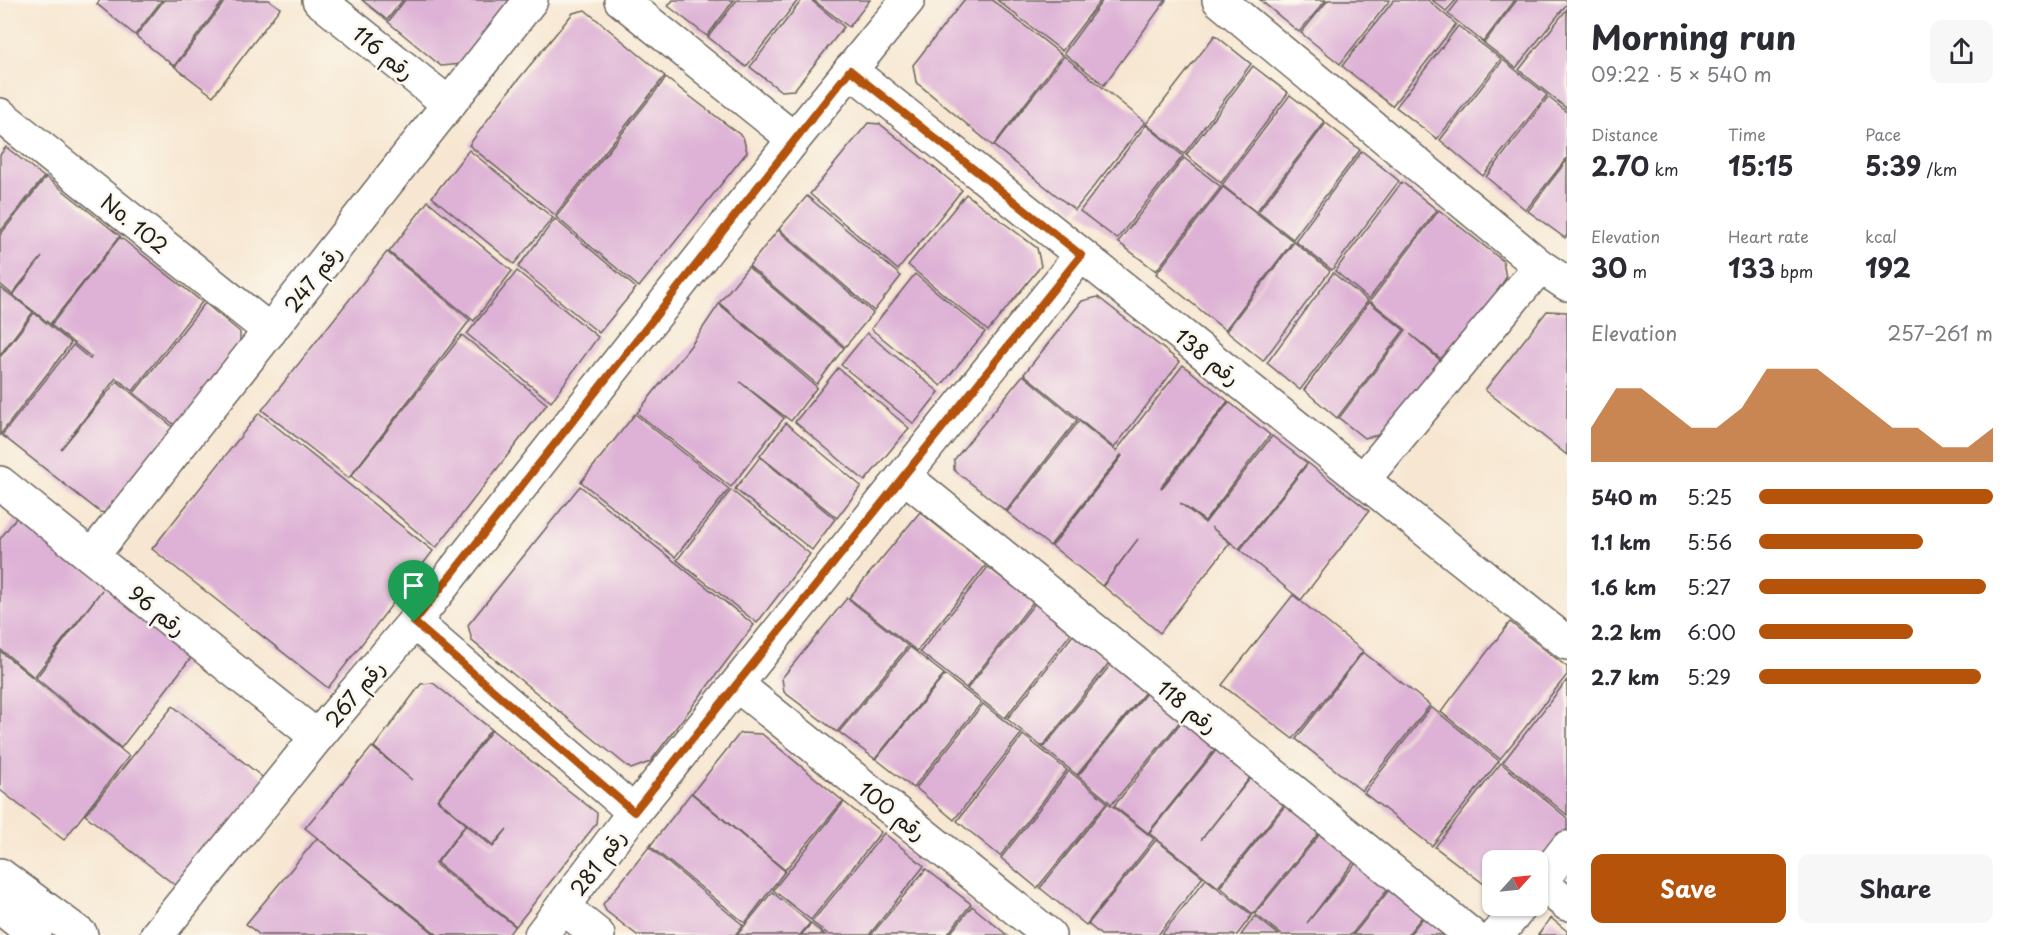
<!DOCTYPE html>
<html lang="en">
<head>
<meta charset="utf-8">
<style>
	body { margin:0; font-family:"Playpen Sans","Playpen Sans Arabic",sans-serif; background:#f7f7f7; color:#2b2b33; height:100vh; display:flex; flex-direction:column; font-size:22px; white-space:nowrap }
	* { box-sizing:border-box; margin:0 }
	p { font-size:20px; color:#7c7c81 }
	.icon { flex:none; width:33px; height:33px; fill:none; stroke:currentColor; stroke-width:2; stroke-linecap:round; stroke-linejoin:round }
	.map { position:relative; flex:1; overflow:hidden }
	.side { display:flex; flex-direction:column; background:#fff; width:450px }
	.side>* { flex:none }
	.needle { width:39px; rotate:63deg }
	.tools { position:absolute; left:1482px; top:850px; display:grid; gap:12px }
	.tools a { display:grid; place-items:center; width:66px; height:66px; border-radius:12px; background:#fff; box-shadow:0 2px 4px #0004; font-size:30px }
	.pin { position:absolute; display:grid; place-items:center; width:51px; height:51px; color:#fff; margin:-62px -26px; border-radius:50% 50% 50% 0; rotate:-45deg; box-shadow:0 0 6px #0007 }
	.pin .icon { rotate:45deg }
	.round { display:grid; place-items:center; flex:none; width:63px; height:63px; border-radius:12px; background:#f7f7f7 }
	.summary { display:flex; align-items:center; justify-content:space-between; height:102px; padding:0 24px }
	h1 { font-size:33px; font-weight:700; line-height:45px }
	.metrics { display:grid; grid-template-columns:repeat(3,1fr); gap:9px; height:102px; padding:6px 24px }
	.metrics div { display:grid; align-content:center }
	.metrics b { font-size:26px; font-weight:700 }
	.metrics small { font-size:16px; font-weight:400 }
	.metrics p { font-size:16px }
	.chart { height:168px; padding:12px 24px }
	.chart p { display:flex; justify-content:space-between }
	.chart svg { width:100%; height:108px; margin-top:6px; fill:#b45309; opacity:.7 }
	.button { display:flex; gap:12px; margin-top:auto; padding:12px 24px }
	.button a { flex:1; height:69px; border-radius:12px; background:#b45309; color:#fff; font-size:24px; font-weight:700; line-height:69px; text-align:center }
	.button a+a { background:#f7f7f7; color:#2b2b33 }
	ul { padding:0 24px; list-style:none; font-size:20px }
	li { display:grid; grid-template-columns:96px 72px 1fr; align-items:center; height:45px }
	li i { height:15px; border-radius:8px; background:#b45309 }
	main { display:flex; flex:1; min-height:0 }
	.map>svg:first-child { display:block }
	.building { fill:#deb2d6 }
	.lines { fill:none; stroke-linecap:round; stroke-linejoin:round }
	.minor-casing { stroke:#69635c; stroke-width:36 }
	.major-casing { stroke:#69635c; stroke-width:36 }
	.minor { stroke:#fff; stroke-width:33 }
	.major { stroke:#fff; stroke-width:33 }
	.route-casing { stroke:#fff; stroke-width:12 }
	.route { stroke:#b45309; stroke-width:8 }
	.labels { text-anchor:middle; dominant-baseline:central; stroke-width:5; stroke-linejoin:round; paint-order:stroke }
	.street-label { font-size:21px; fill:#1c1c1c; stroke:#fbf7ec }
</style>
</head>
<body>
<main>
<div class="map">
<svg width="1567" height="935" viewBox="0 0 1567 935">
	<rect width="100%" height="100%" fill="#fbf7ec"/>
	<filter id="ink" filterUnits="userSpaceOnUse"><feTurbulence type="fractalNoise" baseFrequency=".0167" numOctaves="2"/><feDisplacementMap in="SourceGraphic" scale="12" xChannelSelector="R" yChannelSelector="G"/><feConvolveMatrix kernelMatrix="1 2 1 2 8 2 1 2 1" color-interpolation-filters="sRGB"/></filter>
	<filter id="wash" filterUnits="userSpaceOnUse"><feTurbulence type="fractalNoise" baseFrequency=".008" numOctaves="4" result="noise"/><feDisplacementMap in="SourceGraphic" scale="24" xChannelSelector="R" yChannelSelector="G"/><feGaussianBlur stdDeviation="1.35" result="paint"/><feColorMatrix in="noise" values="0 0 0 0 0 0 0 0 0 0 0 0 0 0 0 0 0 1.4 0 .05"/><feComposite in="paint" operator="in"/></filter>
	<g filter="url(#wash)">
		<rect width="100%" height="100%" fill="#f7e7d2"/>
		<g id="blocks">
			<g class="building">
				<polygon points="100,0 162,0 135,35 97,4"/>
				<polygon points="164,0 224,0 174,66 136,36"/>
				<polygon points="226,0 269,0 280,8 213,96 175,67"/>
				<polygon points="362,0 403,0 387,20"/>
				<polygon points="405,0 512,0 462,64 441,66 388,22"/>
				<polygon points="673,0 734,0 707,36 668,6"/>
				<polygon points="737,0 798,0 746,67 708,37"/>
				<polygon points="802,0 811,0 844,27 794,90 781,91 750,67"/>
				<polygon points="813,0 870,0 849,27"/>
				<polygon points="964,0 992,0 1062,55 993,146 916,82 913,65"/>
				<polygon points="997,0 1101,0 1062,51"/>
				<polygon points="1103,0 1166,0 1104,85 1064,53"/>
				<polygon points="1260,0 1326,0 1299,32"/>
				<polygon points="1328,0 1390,0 1340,64 1301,33"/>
				<polygon points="1394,0 1428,0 1456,24 1392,106 1342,66"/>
				<polygon points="1432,0 1456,0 1446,11"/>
				<polygon points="1459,0 1515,0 1483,42 1448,14"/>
				<polygon points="1517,0 1567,0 1567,4 1516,68 1484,43"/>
				<polygon points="1567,9 1567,106 1566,108 1519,70"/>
				<polygon points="585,10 665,76 555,215 469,145 508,92 573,13"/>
				<polygon points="1458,26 1501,59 1437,139 1396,107"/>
				<polygon points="1215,35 1251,64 1184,154 1146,124"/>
				<polygon points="1064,56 1145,122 1075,210 994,146"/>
				<polygon points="1503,60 1547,95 1483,176 1440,140"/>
				<polygon points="1253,66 1288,93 1221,183 1186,155"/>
				<polygon points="666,78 743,137 747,152 639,287 556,217"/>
				<polygon points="1290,95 1325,122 1256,212 1222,185"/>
				<polygon points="1548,97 1567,112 1567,158 1526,210 1486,177"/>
				<polygon points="868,123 880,124 962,190 898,270 810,194"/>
				<polygon points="1326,123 1360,150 1293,239 1258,212"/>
				<polygon points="1146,125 1183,156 1117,239 1080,211"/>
				<polygon points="6,147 44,177 0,232 0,155"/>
				<polygon points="469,150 553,218 514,264 432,197"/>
				<polygon points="1362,151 1399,181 1332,270 1295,241"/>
				<polygon points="1184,158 1221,187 1156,271 1118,242"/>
				<polygon points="1567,160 1567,235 1565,238 1528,211"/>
				<polygon points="46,177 120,236 50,324 13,295 42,257 12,294 0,284 0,235"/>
				<polygon points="1402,182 1437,210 1369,299 1335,271"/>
				<polygon points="1223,187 1293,241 1225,330 1156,274"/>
				<polygon points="966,194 1037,248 1041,266 988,331 908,265"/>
				<polygon points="807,196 901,276 874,311 779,229"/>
				<polygon points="428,201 512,271 474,321 389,252"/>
				<polygon points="1439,210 1503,261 1506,278 1478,321 1445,362 1410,334 1449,368 1384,434 1364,438 1339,418 1406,330 1370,301"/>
				<polygon points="555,219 636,288 599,333 518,267"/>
				<polygon points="778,230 873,313 845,347 749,266"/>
				<polygon points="120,237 202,302 133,391 116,378 61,449 117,381 173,427 107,513 100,512 2,435 73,345 90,359 91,357 51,325"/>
				<polygon points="1294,242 1330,271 1263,361 1226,331"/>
				<polygon points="387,252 470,320 349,478 262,410"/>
				<polygon points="748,267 844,348 817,384 719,303"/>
				<polygon points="517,271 598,337 551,402 467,334"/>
				<polygon points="1333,273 1368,301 1300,390 1267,363"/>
				<polygon points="915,274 985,332 941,386 871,329"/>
				<polygon points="0,287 33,312 0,355"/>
				<polygon points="1098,297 1180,362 1114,448 1024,374 1082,301"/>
				<polygon points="1369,302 1404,330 1337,418 1304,390"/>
				<polygon points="205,303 240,332 240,349 181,430 134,393"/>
				<polygon points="719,304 817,387 791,421 740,382 784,418 731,487 637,413 692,344"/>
				<polygon points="1547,311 1567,312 1567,455 1485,390"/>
				<polygon points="34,313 71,343 0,435 0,357"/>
				<polygon points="867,333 939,392 914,424 841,365"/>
				<polygon points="462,335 547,404 436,548 351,476"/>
				<polygon points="1183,365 1228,401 1161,487 1162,488 1229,402 1270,435 1205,521 1180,503 1205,523 1272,436 1307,463 1239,549 1211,527 1230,543 1160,633 1103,586 1138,539 1102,586 1052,546 1122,456 1121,455 1050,546 1007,512 1079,421 1116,451"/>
				<polygon points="838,368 909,428 865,481 795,422"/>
				<polygon points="1023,375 1077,420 1006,511 954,470 954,460"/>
				<polygon points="259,413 433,551 328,688 152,549"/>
				<polygon points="635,414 729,489 675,557 581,482"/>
				<polygon points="786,423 861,486 837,518 760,456"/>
				<polygon points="760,457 835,519 812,550 735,489"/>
				<polygon points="1308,463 1369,511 1301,600 1240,550"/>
				<polygon points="580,486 754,625 650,762 631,769 472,641 468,625"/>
				<polygon points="731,490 810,554 757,623 677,560"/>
				<polygon points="920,512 986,565 917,651 849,598"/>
				<polygon points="19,514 193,655 121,748 36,678 102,590 34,677 0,649 0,539"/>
				<polygon points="988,567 1033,602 966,688 920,652"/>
				<polygon points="1293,595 1363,651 1293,739 1222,685"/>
				<polygon points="847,598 908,646 837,732 784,692 782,678"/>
				<polygon points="1035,603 1072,632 1005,718 967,689"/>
				<polygon points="1510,622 1567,667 1567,675 1500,759 1441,712"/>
				<polygon points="1073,635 1109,663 1042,747 1007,719"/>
				<polygon points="910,647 944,674 875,759 839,732"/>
				<polygon points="0,651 129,756 64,840 0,790"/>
				<polygon points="1363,652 1430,705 1362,791 1296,739"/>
				<polygon points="1112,663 1146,691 1077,775 1043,748"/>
				<polygon points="945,675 981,703 913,788 876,759"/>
				<polygon points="1567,680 1567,815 1503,762"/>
				<polygon points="433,683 491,729 437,800 466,824 435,864 515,926 508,935 438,935 305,828 372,747 412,780 374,747 421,684"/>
				<polygon points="1147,692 1182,719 1112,804 1078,776"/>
				<polygon points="983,704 1021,734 954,820 916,788"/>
				<polygon points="173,706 271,784 185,893 85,815"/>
				<polygon points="1431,707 1499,761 1432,846 1364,793"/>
				<polygon points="1183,720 1217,747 1148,833 1114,806"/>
				<polygon points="492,730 597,813 596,824 516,926 437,863 466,825 493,847 507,829 493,845 438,800"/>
				<polygon points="740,733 762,734 843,801 785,870 692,793"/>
				<polygon points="1023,735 1067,770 1000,856 957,821"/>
				<polygon points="1218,748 1252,775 1201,840 1253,775 1287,801 1218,887 1149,833"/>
				<polygon points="1501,763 1567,818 1567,829 1538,868 1538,861 1492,861 1492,890 1435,847"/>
				<polygon points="1069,771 1107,802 1037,888 1001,858"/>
				<polygon points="691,793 785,871 745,923 650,846"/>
				<polygon points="844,802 881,832 811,920 773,890"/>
				<polygon points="1288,802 1322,829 1253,914 1220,887"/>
				<polygon points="1108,803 1154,839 1086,925 1040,888"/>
				<polygon points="1324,829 1359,855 1307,923 1360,858 1393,883 1351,935 1282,935 1255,914"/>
				<polygon points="884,833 924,866 869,935 829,935 812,922"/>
				<polygon points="317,838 436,935 260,935 246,924"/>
				<polygon points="1156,840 1203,877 1158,935 1101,935 1088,924"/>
				<polygon points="649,847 743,925 735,935 637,935 606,911 603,904"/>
				<polygon points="926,869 971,904 947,935 871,935"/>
				<polygon points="1206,879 1252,915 1237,935 1161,935"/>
				<polygon points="1394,884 1427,911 1407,935 1353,935"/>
				<polygon points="772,892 810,923 800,935 737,935"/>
				<polygon points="972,906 1007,935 949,935"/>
				<polygon points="1427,913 1454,935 1409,935"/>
				<polygon points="1255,916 1279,935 1241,935"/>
				<polygon points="1551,918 1567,931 1567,935 1538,935"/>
				<polygon points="811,924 825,935 801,935"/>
			</g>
		</g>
	</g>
	<g filter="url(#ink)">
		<use href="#blocks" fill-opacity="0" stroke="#69635c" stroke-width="1.5"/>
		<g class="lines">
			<g class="minor-casing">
				<g id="minor">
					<polyline points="319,0 449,104"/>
					<polyline points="621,0 794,139"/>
					<polyline points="1219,0 1540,266 1567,284"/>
					<polyline points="850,70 1567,643"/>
					<polyline points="0,115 270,331"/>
					<polyline points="904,476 1471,935"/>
					<polyline points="1363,480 1540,266"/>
					<polyline points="0,483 317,737"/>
					<polyline points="92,556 531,0"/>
					<polyline points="414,622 634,812"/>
					<polyline points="737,685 1049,935"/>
					<polyline points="1540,882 1567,904"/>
					<polyline points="1538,885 1567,848"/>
					<polyline points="563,907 598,935"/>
					<polyline points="157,935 317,737 414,622 794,139 908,0"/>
					<polyline points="541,935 634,812 1081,255"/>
					<polyline points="1497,935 1521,906"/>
				</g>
			</g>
			<g class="major-casing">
				<g id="major">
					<polyline points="0,875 81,935"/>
					<polyline points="0,907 35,935"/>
				</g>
			</g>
			<use href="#minor" class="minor"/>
			<use href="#major" class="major"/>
		</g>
	</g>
	<g class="lines" filter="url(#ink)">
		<g class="route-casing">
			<polygon id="route" points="850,70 1081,255 634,812 414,622"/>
		</g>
		<use href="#route" class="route"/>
	</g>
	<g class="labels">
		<g class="street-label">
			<text transform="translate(384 52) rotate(39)">رقم 116</text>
			<text transform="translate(135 223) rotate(39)">No. 102</text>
			<text transform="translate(312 278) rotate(-52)">رقم 247</text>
			<text transform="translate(1208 356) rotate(39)">رقم 138</text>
			<text transform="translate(158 610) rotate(39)">رقم 96</text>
			<text transform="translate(354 693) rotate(-50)">رقم 267</text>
			<text transform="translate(1188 706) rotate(39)">رقم 118</text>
			<text transform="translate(893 810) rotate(39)">رقم 100</text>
			<text transform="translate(597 862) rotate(-53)">رقم 281</text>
		</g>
	</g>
</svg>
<div class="tools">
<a><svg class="needle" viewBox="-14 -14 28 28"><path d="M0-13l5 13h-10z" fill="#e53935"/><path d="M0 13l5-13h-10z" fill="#7c7c81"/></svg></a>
</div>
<div class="pin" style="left:414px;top:622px;background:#1e9e55"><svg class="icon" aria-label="arrive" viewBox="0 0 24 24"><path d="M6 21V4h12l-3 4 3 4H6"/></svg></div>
</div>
<section class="side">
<div class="summary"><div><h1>Morning run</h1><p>09:22 · 5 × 540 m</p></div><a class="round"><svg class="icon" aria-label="share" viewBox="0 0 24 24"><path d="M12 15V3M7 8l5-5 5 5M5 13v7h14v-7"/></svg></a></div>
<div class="metrics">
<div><p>Distance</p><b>2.70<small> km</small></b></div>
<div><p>Time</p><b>15:15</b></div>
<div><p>Pace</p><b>5:39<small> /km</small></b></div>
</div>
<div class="metrics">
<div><p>Elevation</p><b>30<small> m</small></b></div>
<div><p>Heart rate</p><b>133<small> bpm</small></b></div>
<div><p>kcal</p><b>192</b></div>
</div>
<div class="chart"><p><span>Elevation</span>257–261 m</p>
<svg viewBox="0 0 160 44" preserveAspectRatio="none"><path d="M0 44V30L10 14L20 14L30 22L40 30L50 30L60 22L70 6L80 6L90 6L100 14L110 22L120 30L130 30L140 38L150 38L160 30V44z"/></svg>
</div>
<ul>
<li><b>540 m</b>5:25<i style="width:100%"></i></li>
<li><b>1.1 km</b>5:56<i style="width:70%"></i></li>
<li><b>1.6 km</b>5:27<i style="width:97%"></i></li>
<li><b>2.2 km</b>6:00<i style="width:66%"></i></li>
<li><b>2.7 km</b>5:29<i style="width:95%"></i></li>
</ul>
<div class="button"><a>Save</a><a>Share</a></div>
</section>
</main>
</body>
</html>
